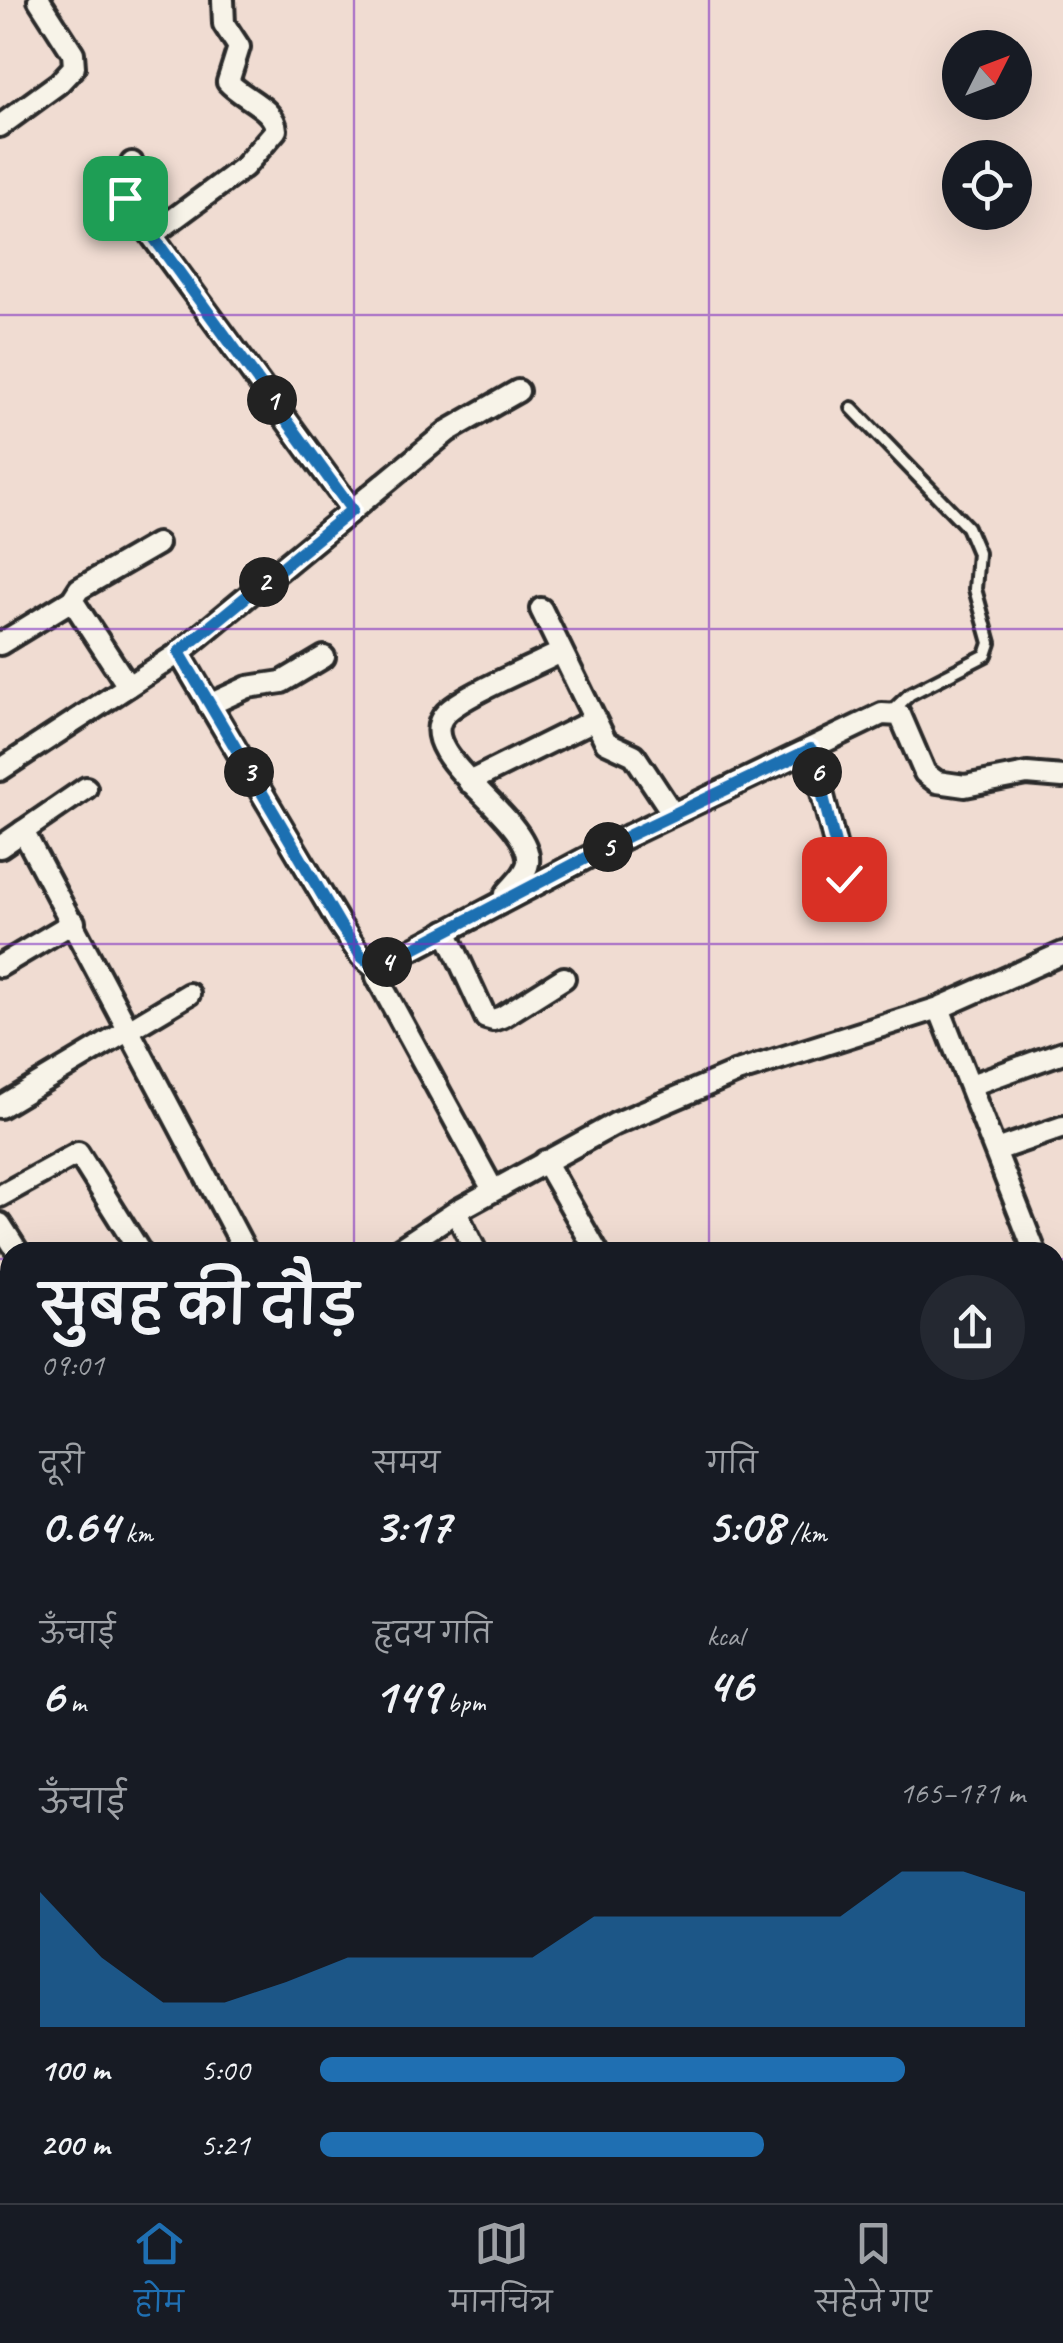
<!DOCTYPE html>
<html lang="hi">
<head>
<meta charset="utf-8">
<style>
	body { margin:0; font-family:Caveat,"Playpen Sans Deva",sans-serif; background:#242831; color:#f1f3f6; height:100vh; display:flex; flex-direction:column; font-size:38px; white-space:nowrap }
	* { box-sizing:border-box; margin:0 }
	p { font-size:32px; color:#9ea1a6 }
	.icon { flex:none; width:55px; height:55px; fill:none; stroke:currentColor; stroke-width:2; stroke-linecap:round; stroke-linejoin:round }
	.map { position:relative; flex:1; overflow:hidden }
	.details { position:absolute; left:0px; top:1242px; width:1065px; height:962px; display:flex; flex-direction:column; background:#171b24; border-radius:30px 30px 0 0; box-shadow:0 10px 40px #0002 }
	.details>* { flex:none }
	.needle { width:65px; rotate:48deg }
	.controls { position:absolute; left:942px; top:30px; display:grid; gap:20px }
	.controls a { display:grid; place-items:center; width:90px; height:90px; border-radius:50%; background:#171b24; box-shadow:0 10px 40px #0002; font-size:50px }
	.pin { position:absolute; display:grid; place-items:center; width:85px; height:85px; color:#fff; margin:-42px; border-radius:20px; box-shadow:0 5px 15px #0006 }
	.km { position:absolute; width:50px; height:50px; margin:-25px; border-radius:50%; background:#222; color:#fff; font-size:28px; line-height:50px; text-align:center }
	.round { display:grid; place-items:center; flex:none; width:105px; height:105px; border-radius:52px; background:#242831 }
	.headline { display:flex; align-items:center; justify-content:space-between; height:170px; padding:0 40px }
	h1 { font-size:55px; font-weight:600; line-height:75px }
	.stats { display:grid; grid-template-columns:repeat(3,1fr); gap:15px; height:170px; padding:10px 40px }
	.stats div { display:grid; align-content:center }
	.stats b { font-size:50px; font-weight:600 }
	.stats small { font-size:28px; font-weight:400 }
	.stats p { font-size:28px }
	.chart { height:280px; padding:20px 40px }
	.chart p { display:flex; justify-content:space-between }
	.chart svg { width:100%; height:180px; margin-top:10px; fill:#1f6fb2; opacity:.7 }
	ul { padding:0 40px; list-style:none; font-size:32px }
	li { display:grid; grid-template-columns:160px 120px 1fr; align-items:center; height:75px }
	li i { height:25px; border-radius:12px; background:#1f6fb2 }
	.tabs { display:flex; justify-content:space-around; align-items:center; height:140px; border-top:2px solid #363941; background:#171b24; font-size:28px; color:#9ea1a6 }
	.tabs a { display:grid; justify-items:center; gap:5px }
	.tabs .active { color:#1f6fb2 }
	.map>svg:first-child { display:block }
	.lines { fill:none; stroke-linecap:round; stroke-linejoin:round }
	.service-casing { stroke:#2b2b2b; stroke-width:18 }
	.minor-casing { stroke:#2b2b2b; stroke-width:28 }
	.tertiary-casing { stroke:#2b2b2b; stroke-width:32 }
	.service { stroke:#f7f3e8; stroke-width:10 }
	.minor { stroke:#f7f3e8; stroke-width:20 }
	.tertiary { stroke:#f7f3e8; stroke-width:25 }
	.route-casing { stroke:#fff; stroke-width:20 }
	.route { stroke:#1f6fb2; stroke-width:12 }
	.grid { fill:none; stroke:#7b2cbf; stroke-width:2.5; stroke-opacity:0.55 }
</style>
</head>
<body>
<div class="map">
<svg width="1063" height="2203" viewBox="0 0 1063 2203">
	<rect width="100%" height="100%" fill="#f0dcd2"/>
	<filter id="ink" filterUnits="userSpaceOnUse"><feTurbulence type="fractalNoise" baseFrequency=".01" numOctaves="2"/><feDisplacementMap in="SourceGraphic" scale="20" xChannelSelector="R" yChannelSelector="G"/><feConvolveMatrix kernelMatrix="1 2 1 2 8 2 1 2 1" color-interpolation-filters="sRGB"/></filter>
	<g filter="url(#ink)">
		<g class="lines">
			<g class="service-casing">
				<polyline id="service" points="852,408 967,527 978,553 975,589 990,643 986,655 910,694 891,712"/>
			</g>
			<g class="minor-casing">
				<g id="minor">
					<polyline points="0,126 59,83 74,67 73,53 39,0"/>
					<polyline points="132,163 125,188 130,206 352,510"/>
					<path d="M152 235 244 167 276 130C275 108 242 98 228 82L239 47 224 24 223 0"/>
					<polyline points="541,609 606,742 634,755 673,814"/>
					<polyline points="0,644 72,600"/>
					<polyline points="179,653 340,925 361,956 378,970"/>
					<polyline points="128,686 72,600 79,589 157,544"/>
					<polyline points="209,705 248,687 282,682 324,657"/>
					<polyline points="811,749 844,879"/>
					<polyline points="0,770 179,653 448,431 518,391"/>
					<polyline points="469,782 594,720"/>
					<polyline points="23,831 246,1252"/>
					<polyline points="0,847 86,788"/>
					<path d="M506 894C513 885 526 875 528 863 534 817 407 754 446 713 465 694 535 666 561 652"/>
					<polyline points="446,931 486,1018 493,1020 502,1017 564,978"/>
					<polyline points="0,966 74,922"/>
					<polyline points="939,1008 1035,1252"/>
					<polyline points="971,1085 1063,1052"/>
					<polyline points="0,1107 189,994"/>
					<polyline points="996,1150 1063,1127"/>
					<polyline points="545,1161 597,1252"/>
					<polyline points="493,1190 377,977 383,965 630,835 882,714 900,715 925,773 937,782 965,786 1027,774 1063,777"/>
					<polyline points="0,1196 78,1153 140,1252"/>
					<polyline points="456,1212 476,1252"/>
					<polyline points="0,1224 18,1252"/>
					<polyline points="395,1252 460,1209 615,1124 737,1072 939,1008 1063,953"/>
					<polyline points="1055,1287 1063,1283"/>
					<polyline points="1055,1305 1063,1326"/>
					<polyline points="0,1364 10,1379"/>
					<polyline points="2,1499 10,1513"/>
					<polyline points="0,1645 10,1640"/>
					<polyline points="1055,1753 1063,1748"/>
					<polyline points="0,1806 10,1825"/>
					<polyline points="0,2043 10,2037"/>
					<polyline points="141,2203 154,2195"/>
				</g>
			</g>
			<g class="tertiary-casing">
				<polyline id="tertiary" points="28,2203 36,2203"/>
			</g>
			<use href="#service" class="service"/>
			<use href="#minor" class="minor"/>
			<use href="#tertiary" class="tertiary"/>
		</g>
	</g>
	<g class="lines" filter="url(#ink)">
		<g class="route-casing">
			<polyline id="route" points="125,198 352,510 179,652 340,925 361,956 378,970 397,957 630,835 811,749 844,879"/>
		</g>
		<use href="#route" class="route"/>
	</g>
	<path class="grid" d="M354 0V1252M709 0V1252M0 315H1063M0 629H1063M0 944H1063M0 1259H10M1055 1259H1063M0 1574H10M1055 1574H1063M0 1888H10M1055 1888H1063M354 2195V2203M709 2195V2203"/>
</svg>
<div class="controls">
<a><svg class="needle" viewBox="-14 -14 28 28"><path d="M0-13l5 13h-10z" fill="#e53935"/><path d="M0 13l5-13h-10z" fill="#9ea1a6"/></svg></a>
<a><svg class="icon" aria-label="locate" viewBox="0 0 24 24"><circle cx="12" cy="12" r="6"/><path d="M12 2v4M12 18v4M2 12h4M18 12h4"/></svg></a>
</div>
<div class="pin" style="left:125px;top:198px;background:#1e9e55"><svg class="icon" aria-label="arrive" viewBox="0 0 24 24"><path d="M6 21V4h12l-3 4 3 4H6"/></svg></div>
<div class="pin" style="left:844px;top:879px;background:#d93025"><svg class="icon" aria-label="check" viewBox="0 0 24 24"><path d="M5 12l5 5 9-10"/></svg></div>
<b class="km" style="left:272px;top:400px">1</b>
<b class="km" style="left:264px;top:582px">2</b>
<b class="km" style="left:249px;top:772px">3</b>
<b class="km" style="left:387px;top:962px">4</b>
<b class="km" style="left:608px;top:847px">5</b>
<b class="km" style="left:817px;top:772px">6</b>
<section class="details">
<div class="headline"><div><h1>सुबह की दौड़</h1><p>09:01</p></div><a class="round"><svg class="icon" aria-label="share" viewBox="0 0 24 24"><path d="M12 15V3M7 8l5-5 5 5M5 13v7h14v-7"/></svg></a></div>
<div class="stats">
<div><p>दूरी</p><b>0.64<small> km</small></b></div>
<div><p>समय</p><b>3:17</b></div>
<div><p>गति</p><b>5:08<small> /km</small></b></div>
</div>
<div class="stats">
<div><p>ऊँचाई</p><b>6<small> m</small></b></div>
<div><p>हृदय गति</p><b>149<small> bpm</small></b></div>
<div><p>kcal</p><b>46</b></div>
</div>
<div class="chart"><p><span>ऊँचाई</span>165–171 m</p>
<svg viewBox="0 0 160 44" preserveAspectRatio="none"><path d="M0 44V11L10 27L20 38L30 38L40 33L50 27L60 27L70 27L80 27L90 17L100 17L110 17L120 17L130 17L140 6L150 6L160 11V44z"/></svg>
</div>
<ul>
<li><b>100 m</b>5:00<i style="width:83%"></i></li>
<li><b>200 m</b>5:21<i style="width:63%"></i></li>
</ul>
</section>
</div>
<nav class="tabs">
<a class="active"><svg class="icon" aria-label="home" viewBox="0 0 24 24"><path d="M3 11l9-7 9 7M6 9v11h12V9"/></svg>होम</a>
<a><svg class="icon" aria-label="map" viewBox="0 0 24 24"><path d="M3 6l6-2 6 2 6-2v14l-6 2-6-2-6 2zM9 4v14M15 6v14"/></svg>मानचित्र</a>
<a><svg class="icon" aria-label="saved" viewBox="0 0 24 24"><path d="M7 4h10v16l-5-4-5 4z"/></svg>सहेजे गए</a>
</nav>
</body>
</html>
